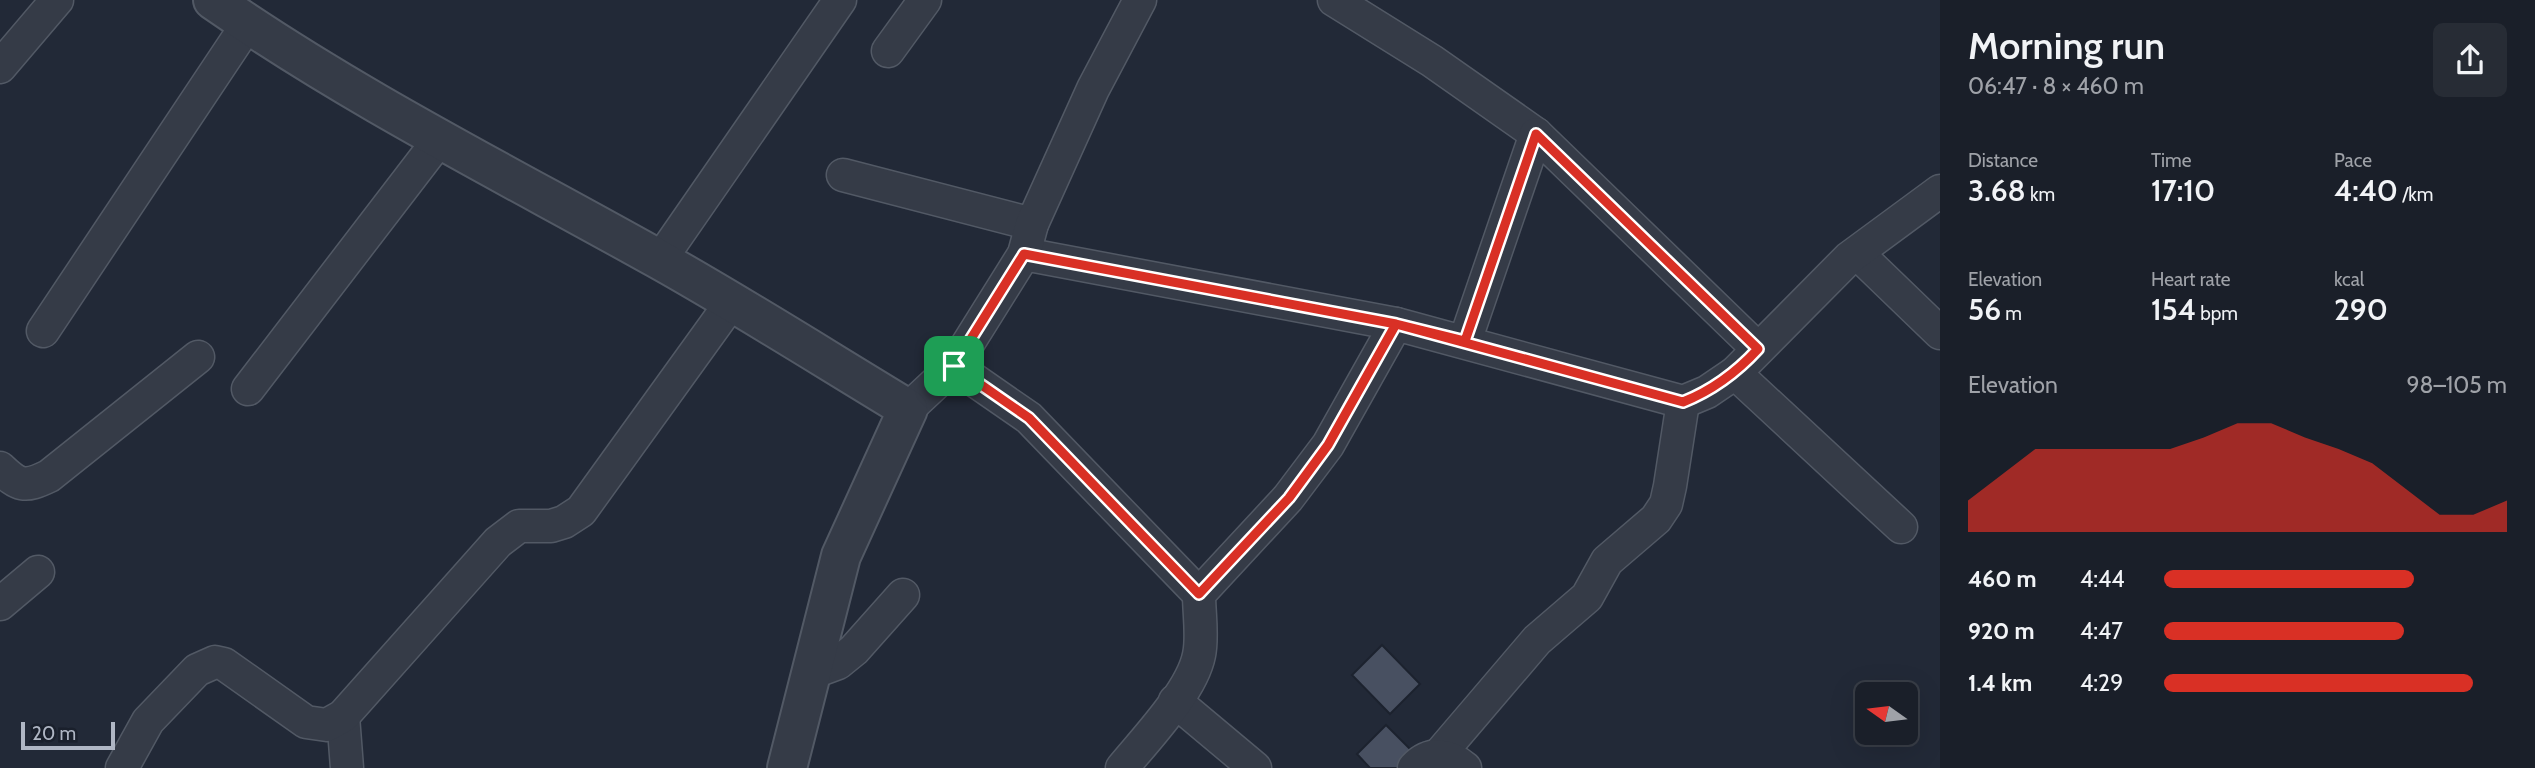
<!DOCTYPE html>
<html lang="en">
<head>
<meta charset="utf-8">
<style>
	body { margin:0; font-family:Cabin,sans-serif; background:#272c35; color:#f1f3f6; height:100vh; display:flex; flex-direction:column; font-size:26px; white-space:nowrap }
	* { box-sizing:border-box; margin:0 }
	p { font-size:23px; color:#9fa2a8 }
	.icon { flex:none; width:38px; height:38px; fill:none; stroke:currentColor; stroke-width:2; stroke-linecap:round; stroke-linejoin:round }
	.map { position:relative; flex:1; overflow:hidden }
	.side { display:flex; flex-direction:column; background:#1a1f29; width:595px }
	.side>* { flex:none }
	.needle { width:46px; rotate:284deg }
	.buttons { position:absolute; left:1855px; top:682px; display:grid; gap:14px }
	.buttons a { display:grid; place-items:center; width:63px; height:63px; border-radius:10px; background:#1a1f29; box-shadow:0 7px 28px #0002,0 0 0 2px #383d46; font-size:35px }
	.scale { position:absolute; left:21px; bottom:18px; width:94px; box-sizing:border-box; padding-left:7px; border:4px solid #afb6c4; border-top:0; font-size:19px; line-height:24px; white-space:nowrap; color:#afb6c4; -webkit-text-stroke:5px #1a202c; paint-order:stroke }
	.pin { position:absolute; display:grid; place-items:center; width:60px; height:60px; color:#fff; margin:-30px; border-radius:14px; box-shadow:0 4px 10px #0006 }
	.round { display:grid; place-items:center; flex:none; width:74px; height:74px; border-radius:10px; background:#272c35 }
	.headline { display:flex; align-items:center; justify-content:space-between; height:119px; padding:0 28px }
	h1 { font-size:38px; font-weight:600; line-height:52px }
	.metrics { display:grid; grid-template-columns:repeat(3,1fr); gap:10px; height:119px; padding:7px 28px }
	.metrics div { display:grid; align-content:center }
	.metrics b { font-size:30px; font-weight:600 }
	.metrics small { font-size:19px; font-weight:400 }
	.metrics p { font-size:19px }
	.chart { height:196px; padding:14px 28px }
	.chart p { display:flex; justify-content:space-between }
	.chart svg { width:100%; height:126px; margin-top:7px; fill:#d93025; opacity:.7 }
	ul { padding:0 28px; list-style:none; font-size:23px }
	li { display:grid; grid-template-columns:112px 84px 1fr; align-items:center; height:52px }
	li i { height:18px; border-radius:9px; background:#d93025 }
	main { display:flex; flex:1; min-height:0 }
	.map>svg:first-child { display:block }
	.building { fill:#485061; stroke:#1c222e; stroke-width:2 }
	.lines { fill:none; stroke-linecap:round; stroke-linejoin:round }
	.minor-casing { stroke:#525965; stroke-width:35 }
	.tertiary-casing { stroke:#525965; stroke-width:42 }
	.minor { stroke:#353b47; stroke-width:32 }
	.tertiary { stroke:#353b47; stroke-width:38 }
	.route-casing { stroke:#fff; stroke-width:14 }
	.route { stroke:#d93025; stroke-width:9 }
</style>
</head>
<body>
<main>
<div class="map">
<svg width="1940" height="768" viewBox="0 0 1940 768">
	<rect width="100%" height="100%" fill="#222937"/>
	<g class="building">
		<polygon points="1382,645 1420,684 1390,714 1352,675"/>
		<polygon points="1386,725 1417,756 1405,768 1370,768 1357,754"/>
	</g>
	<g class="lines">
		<g class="minor-casing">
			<g id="minor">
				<polyline points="1334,0 1432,61 1536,134 1758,349"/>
				<polyline points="888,51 925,0"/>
				<polyline points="0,67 57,0"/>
				<polyline points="843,175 1032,224"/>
				<polyline points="1857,253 1940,333"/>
				<polyline points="1024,254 1396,324 1683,402 1707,392 1735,373 1849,258 1940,191"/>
				<polyline points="660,260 840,0"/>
				<polyline points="43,331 241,34 250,26"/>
				<polyline points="1465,341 1536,134"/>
				<polyline points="954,366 1029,418 1199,594"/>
				<polyline points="1735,373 1901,527"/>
				<polyline points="248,389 439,140"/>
				<polyline points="908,409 954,366 1024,254 1032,224 1093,89 1140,0"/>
				<path d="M0 468C19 486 24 488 49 476L198 357"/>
				<polyline points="0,604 38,572"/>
				<polyline points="811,673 838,663 854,650 903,595"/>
				<polyline points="1175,701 1255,768"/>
				<polyline points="343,716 347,768"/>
				<polyline points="1438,756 1537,640 1587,597 1607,561 1656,519 1666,504 1670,486 1683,402"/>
				<polyline points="122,768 148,721 197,670 215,662 224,664 306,722 327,725 343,716 498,542 519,526 551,526 564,522 581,511 731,303"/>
				<path d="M1122 768C1145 740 1192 691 1199 655 1203 637 1199 613 1199 594L1288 498 1328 445 1396 324"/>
				<path d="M1414 768C1430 751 1449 754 1465 768"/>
			</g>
		</g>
		<g class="tertiary-casing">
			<path id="tertiary" d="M213 0C354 98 508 175 658 259 742 306 825 359 908 409L841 556 787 768"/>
		</g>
		<use href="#minor" class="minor"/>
		<use href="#tertiary" class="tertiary"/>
	</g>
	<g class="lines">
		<g class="route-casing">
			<path id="route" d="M954 366 1024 254 1396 324 1683 402C1713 390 1736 373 1758 349L1536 134 1465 341 1396 324 1328 445 1289 498 1199 594 1029 418 954 366"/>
		</g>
		<use href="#route" class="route"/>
	</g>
</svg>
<div class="buttons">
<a><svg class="needle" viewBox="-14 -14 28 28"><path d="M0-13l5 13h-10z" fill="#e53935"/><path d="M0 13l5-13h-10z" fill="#9fa2a8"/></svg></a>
</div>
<div class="scale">20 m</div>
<div class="pin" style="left:954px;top:366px;background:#1e9e55"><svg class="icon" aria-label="arrive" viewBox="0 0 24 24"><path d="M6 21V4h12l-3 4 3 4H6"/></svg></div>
</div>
<section class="side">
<div class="headline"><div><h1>Morning run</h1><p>06:47 · 8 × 460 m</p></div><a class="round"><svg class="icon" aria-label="share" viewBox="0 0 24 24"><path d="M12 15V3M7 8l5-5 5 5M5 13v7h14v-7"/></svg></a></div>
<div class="metrics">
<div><p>Distance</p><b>3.68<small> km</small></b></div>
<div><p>Time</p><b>17:10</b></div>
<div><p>Pace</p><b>4:40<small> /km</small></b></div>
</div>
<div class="metrics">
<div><p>Elevation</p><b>56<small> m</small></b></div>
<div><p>Heart rate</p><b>154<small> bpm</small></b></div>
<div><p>kcal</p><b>290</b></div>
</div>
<div class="chart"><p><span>Elevation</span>98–105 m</p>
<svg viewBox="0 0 160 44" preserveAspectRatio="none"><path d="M0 44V33L10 24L20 15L30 15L40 15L50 15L60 15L70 11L80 6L90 6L100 11L110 15L120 20L130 29L140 38L150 38L160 33V44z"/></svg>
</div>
<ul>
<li><b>460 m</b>4:44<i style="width:73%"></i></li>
<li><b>920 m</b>4:47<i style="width:70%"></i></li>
<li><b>1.4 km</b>4:29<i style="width:90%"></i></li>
</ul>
</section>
</main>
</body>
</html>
